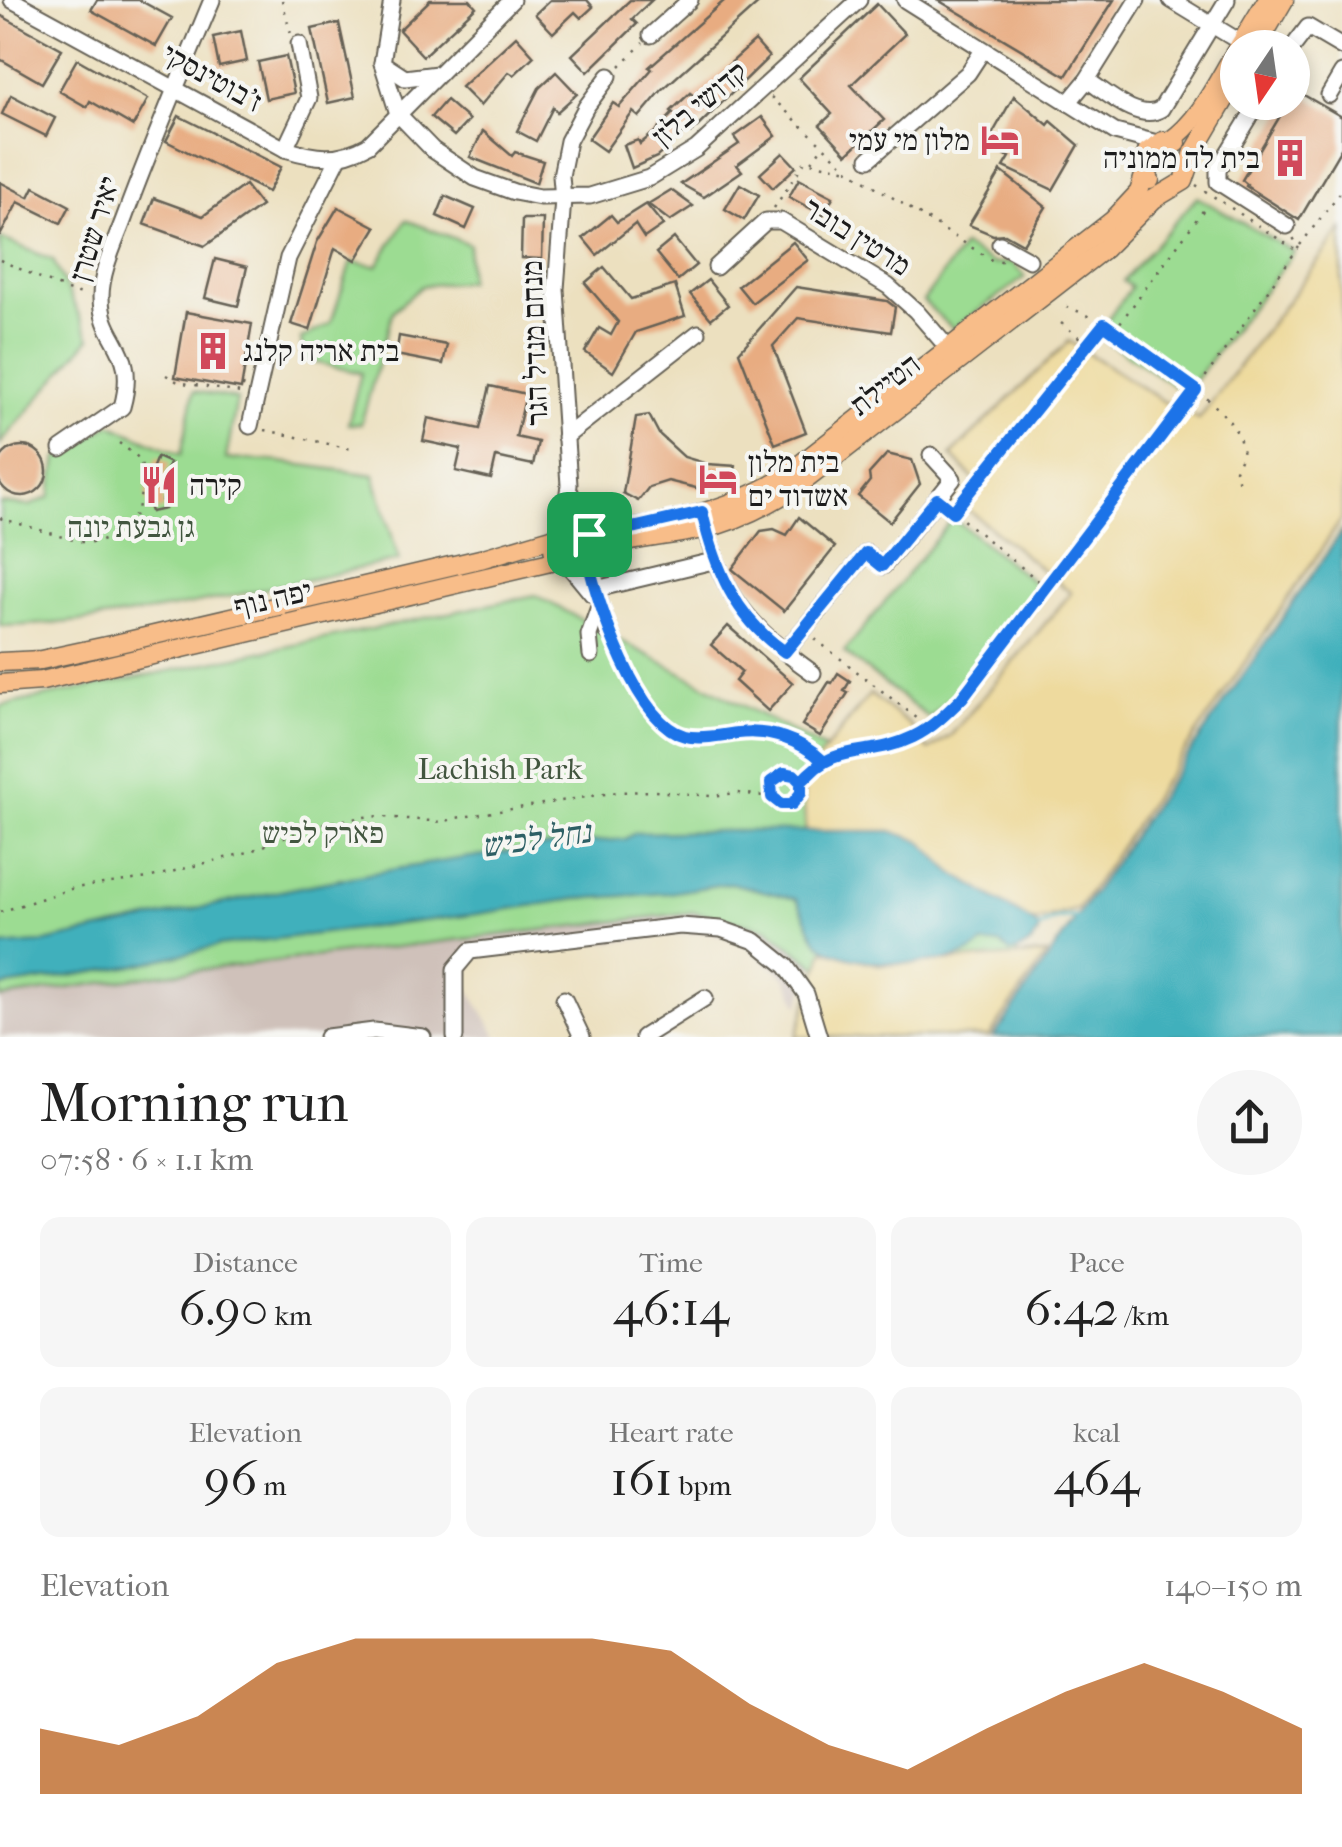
<!DOCTYPE html>
<html lang="en">
<head>
<meta charset="utf-8">
<style>
	body { margin:0; font-family:"IM FELL French Canon","Frank Ruhl Libre",serif; background:#f6f6f6; color:#222; height:100vh; display:flex; flex-direction:column; font-size:38px; white-space:nowrap }
	* { box-sizing:border-box; margin:0 }
	p { font-size:32px; color:#767676 }
	.icon { flex:none; width:55px; height:55px; fill:none; stroke:currentColor; stroke-width:2; stroke-linecap:round; stroke-linejoin:round }
	.map { position:relative; height:1037px; overflow:hidden }
	.drawer { display:flex; flex-direction:column; background:#fff; flex:1 }
	.drawer>* { flex:none }
	.needle { width:65px; rotate:193deg }
	.controls { position:absolute; left:1220px; top:30px; display:grid; gap:20px }
	.controls a { display:grid; place-items:center; width:90px; height:90px; border-radius:50%; background:#fff; box-shadow:0 5px 15px #0003; font-size:50px }
	.pin { position:absolute; display:grid; place-items:center; width:85px; height:85px; color:#fff; margin:-42px; border-radius:20px; box-shadow:0 5px 15px #0006 }
	.round { display:grid; place-items:center; flex:none; width:105px; height:105px; border-radius:52px; background:#f6f6f6 }
	.headline { display:flex; align-items:center; justify-content:space-between; height:170px; padding:0 40px }
	h1 { font-size:55px; font-weight:600; line-height:75px }
	.metrics { display:grid; grid-template-columns:repeat(3,1fr); gap:15px; height:170px; padding:10px 40px }
	.metrics div { display:grid; align-content:center; border-radius:20px; background:#f6f6f6; text-align:center }
	.metrics b { font-size:50px; font-weight:600 }
	.metrics small { font-size:28px; font-weight:400 }
	.metrics p { font-size:28px }
	.chart { height:280px; padding:20px 40px }
	.chart p { display:flex; justify-content:space-between }
	.chart svg { width:100%; height:180px; margin-top:10px; fill:#b45309; opacity:.7 }
	.map>svg:first-child { display:block }
	.industrial { fill:#cfc1ba }
	.green { fill:#9cdc92; stroke:#5c7c57; stroke-width:2.5 }
	.sand { fill:#eeda9e; stroke:#857b5d; stroke-width:2.5 }
	.water { fill:#41b0bc; stroke:#2e666c; stroke-width:2.5 }
	.lines { fill:none; stroke-linecap:round; stroke-linejoin:round }
	.stream { stroke:#41b0bc; stroke-width:4 }
	.building { fill:#e8ac81 }
	.minor-casing { stroke:#656155; stroke-width:19 }
	.major-casing { stroke:#656155; stroke-width:21 }
	.path { stroke:#656155; stroke-width:2.5; stroke-dasharray:2.5 8; stroke-linecap:butt }
	.minor { stroke:#fff; stroke-width:15 }
	.major { stroke:#f8bd89; stroke-width:18 }
	.route-casing { stroke:#fff; stroke-width:20 }
	.route { stroke:#1a73e8; stroke-width:12 }
	.labels { text-anchor:middle; dominant-baseline:central; stroke-width:8; stroke-linejoin:round; paint-order:stroke }
	.street-label { font-size:30px; fill:#1c1c1c; stroke:#f6f6f2 }
	.poi-label { font-size:30px; fill:#1c1c1c; stroke:#f6f6f2; text-anchor:start }
	.park-label { font-size:30px; fill:#42563f; stroke:#f6f6f2 }
	.water-label { font-size:32px; font-style:italic; fill:#2d5f64; stroke:#f6f6f2 }
</style>
</head>
<body>
<div class="map">
<svg width="1342" height="1037" viewBox="0 0 1342 1037">
	<rect width="100%" height="100%" fill="#f6f6f2"/>
	<filter id="ink" filterUnits="userSpaceOnUse"><feTurbulence type="fractalNoise" baseFrequency=".01" numOctaves="2"/><feDisplacementMap in="SourceGraphic" scale="20" xChannelSelector="R" yChannelSelector="G"/><feConvolveMatrix kernelMatrix="1 2 1 2 8 2 1 2 1" color-interpolation-filters="sRGB"/></filter>
	<filter id="wash" filterUnits="userSpaceOnUse"><feTurbulence type="fractalNoise" baseFrequency=".0048" numOctaves="4" result="noise"/><feDisplacementMap in="SourceGraphic" scale="40" xChannelSelector="R" yChannelSelector="G"/><feGaussianBlur stdDeviation="2.25" result="paint"/><feColorMatrix in="noise" values="0 0 0 0 0 0 0 0 0 0 0 0 0 0 0 0 0 1.4 0 .05"/><feComposite in="paint" operator="in"/></filter>
	<g filter="url(#wash)">
		<rect width="100%" height="100%" fill="#ece0bf"/>
		<polygon class="industrial" points="743,895 817,953 799,1006 786,978 739,940 706,932 482,956 475,960 463,980 498,1037 0,1037 0,991"/>
		<g class="green">
			<polygon points="1197,197 1294,252 1185,393 1097,335 1131,287 1123,281"/>
			<polygon points="406,220 469,244 468,281 422,286 393,311 361,424 348,424 361,373 304,360 301,339 331,323 351,262 377,266"/>
			<polygon points="0,238 53,260 90,338 0,444"/>
			<polygon points="963,246 994,264 1012,262 1025,277 953,329 923,301"/>
			<path d="M194 391 237 399 226 459 273 461 374 475 399 560C268 587 134 624 0 626V503L29 506 50 497 57 459 110 424 181 455Z"/>
			<polygon points="953,518 1042,589 976,675 929,718 844,652"/>
			<polygon points="535,595 885,781 1018,955 931,1037 908,1037 768,929 695,912 156,975 0,998 0,706"/>
		</g>
		<g class="sand">
			<polygon points="1342,229 1342,519 1078,909 1033,922 953,874 891,831 806,833 802,779 870,694 910,725 928,750 951,735 1071,593 965,507 981,487 951,455 1069,341 1163,401 1199,419"/>
			<polygon points="824,950 881,965 1047,954 989,1037 796,1037"/>
		</g>
		<g class="water">
			<polygon points="1342,531 1342,1037 993,1037 1003,1024"/>
			<path d="M722 831H891L921 841 954 874 1033 922 1039 928C1037 942 1023 950 1011 953L1001 944H982C959 971 843 970 817 941 815 938 801 907 796 899L730 883 669 893 575 899 471 915 218 946 132 966 0 987V946L41 943C235 900 428 855 625 839L635 833Z"/>
		</g>
		<g class="lines">
			<path class="stream" d="M1039 928C1050 920 1062 915 1076 918"/>
		</g>
		<g id="blocks">
			<g class="building">
				<polygon points="97,0 139,0 172,18 156,46 91,10"/>
				<polygon points="430,0 470,0 476,7 423,56 399,30"/>
				<polygon points="550,0 587,0 593,7 581,18 575,12 553,33 535,14"/>
				<polygon points="630,0 652,0 632,19 637,24 588,72 572,55"/>
				<polygon points="725,0 762,0 662,90 639,117 633,112 605,151 588,139 613,103 619,107 652,69 649,67"/>
				<polygon points="938,0 1114,0 1066,76"/>
				<polygon points="877,4 905,34 851,85 884,120 847,154 820,125 832,114 799,78"/>
				<polygon points="0,15 62,49 42,83 0,59"/>
				<polygon points="339,23 355,97 328,103 312,29"/>
				<polygon points="241,31 247,61 219,67 213,37"/>
				<polygon points="516,36 534,56 514,75 509,72 480,106 461,87"/>
				<polygon points="755,41 769,57 691,133 688,129 657,157 632,168 624,145 638,140 640,144 656,131 673,113 671,111 690,93 694,96"/>
				<polygon points="286,56 294,93 266,99 258,62"/>
				<polygon points="77,59 148,99 133,126 90,101 87,107 59,91"/>
				<polygon points="556,72 577,94 557,112 553,107 536,141 517,131 539,88"/>
				<polygon points="1302,94 1342,117 1342,147 1299,220 1246,186 1247,184 1242,180 1283,111 1270,102 1292,102 1292,95 1299,98"/>
				<polygon points="11,95 55,118 46,136 2,114"/>
				<polygon points="1014,96 1048,125 1051,121 1079,145 1053,190 1004,167 1010,157 985,147"/>
				<polygon points="446,100 469,120 454,136 431,117"/>
				<polygon points="179,116 281,167 268,192 166,141"/>
				<polygon points="762,117 776,136 737,165 742,171 704,197 681,184 739,144 734,137"/>
				<polygon points="483,131 512,156 515,152 543,161 536,183 470,157"/>
				<polygon points="783,153 796,167 773,188 760,174"/>
				<polygon points="1001,171 1046,207 1023,244 1005,234 993,235 969,225"/>
				<polygon points="799,179 833,197 823,215 789,197"/>
				<polygon points="0,182 29,197 34,187 70,206 61,223 18,202 0,236"/>
				<polygon points="740,184 759,195 744,220 725,209"/>
				<polygon points="245,185 261,206 205,246 144,224 154,198 203,216"/>
				<polygon points="671,190 693,206 670,221 648,204"/>
				<polygon points="445,196 475,209 466,229 437,216"/>
				<polygon points="646,204 663,225 644,238 635,224 597,255 583,238 611,215 617,222"/>
				<polygon points="338,207 376,227 356,260 335,248 310,330 291,324 317,242"/>
				<polygon points="522,219 543,219 542,259 521,258"/>
				<polygon points="674,238 696,265 678,280 656,253"/>
				<polygon points="793,242 808,260 752,303 738,286"/>
				<polygon points="215,259 247,267 238,306 205,298"/>
				<polygon points="604,267 631,299 675,285 685,316 636,332 613,372 585,352 599,328 611,335 618,322 585,283"/>
				<polygon points="708,280 728,305 711,319 690,294"/>
				<polygon points="796,287 887,301 895,307 891,332 798,318 773,346 806,432 775,444 739,352"/>
				<polygon points="186,312 252,324 241,389 175,377"/>
				<polygon points="399,336 447,345 443,364 396,355"/>
				<polygon points="490,386 526,394 516,437 538,442 533,465 496,457 491,479 456,471 461,449 423,441 428,418 480,429"/>
				<polygon points="649,415 659,434 684,457 707,464 736,466 731,486 700,489 668,481 649,487 638,501 623,493 636,417"/>
				<circle cx="22" cy="471" r="25"/>
				<polygon points="887,454 912,460 920,484 890,522 858,496 870,481 869,474"/>
				<polygon points="157,457 170,463 165,474 170,488 162,501 165,509 151,512 146,496 150,474"/>
				<polygon points="799,517 835,547 784,611 732,569 761,531 774,529 787,535"/>
				<polygon points="728,626 793,683 768,711 735,681 742,672 711,645"/>
				<polygon points="838,673 850,681 844,691 848,693 820,736 802,725 829,682 832,683"/>
			</g>
		</g>
	</g>
	<g filter="url(#ink)">
		<use href="#blocks" fill-opacity="0" stroke="#656155" stroke-width="2.5"/>
		<g class="lines">
			<g class="minor-casing">
				<g id="minor">
					<path d="M12 0 285 149C317 159 339 161 368 145L512 0"/>
					<polyline points="392,0 382,63 398,114 433,150 475,178 514,192 540,197 590,196 649,178 696,149 859,0"/>
					<polyline points="905,0 1115,132 1157,143"/>
					<polyline points="1171,0 1250,48"/>
					<polyline points="651,35 690,0"/>
					<polyline points="1292,48 1308,27 1342,47"/>
					<polyline points="382,63 405,78 437,74"/>
					<path d="M1087 80C1106 92 1139 123 1161 109L1227 0"/>
					<polyline points="1329,95 1342,73"/>
					<polyline points="1259,102 1218,169 1218,182 1287,226"/>
					<polyline points="1068,103 1087,80 1137,0"/>
					<polyline points="285,149 309,98 299,44"/>
					<polyline points="869,159 968,73 983,50"/>
					<polyline points="1000,244 1029,260"/>
					<polyline points="716,267 766,221 781,221 888,286 916,311 955,356"/>
					<polyline points="250,426 288,258 339,157"/>
					<polyline points="565,437 698,333"/>
					<path d="M61 449 122 407C139 346 101 344 101 297 101 270 116 241 125 216 152 143 182 72 212 0"/>
					<polyline points="571,494 581,527"/>
					<path d="M703 519C722 596 749 627 813 673"/>
					<polyline points="563,528 569,485 556,289 563,199 561,176 568,141 586,107 609,76"/>
					<polyline points="588,561 608,632"/>
					<polyline points="569,566 592,594"/>
					<polyline points="596,589 713,561"/>
					<polyline points="785,652 866,553 883,566 953,479 931,455"/>
					<polyline points="591,655 589,635 600,604"/>
					<polyline points="564,999 582,1037"/>
					<polyline points="327,1037 374,1031 423,1037"/>
					<polyline points="455,1037 455,969 470,951 680,926 721,929 755,941 786,966 806,994 819,1037"/>
					<polyline points="643,1037 705,998"/>
				</g>
			</g>
			<g class="major-casing">
				<g id="major">
					<polyline points="1238,48 1267,0"/>
					<polyline points="1256,48 1284,0"/>
					<path d="M1170 141C1201 120 1218 79 1238 48"/>
					<polyline points="1150,180 1144,166 1147,152 1163,141 1177,143"/>
					<circle cx="573" cy="546" r="20"/>
					<path d="M589 533C647 531 730 510 780 480L1113 220 1139 192 1145 172"/>
					<path d="M593 552C628 538 666 537 702 529 739 521 772 503 803 482L1104 249 1154 199 1184 181 1194 152 1238 77"/>
					<polyline points="0,662 41,660 111,645 480,559 555,537"/>
					<polyline points="0,684 42,681 559,560"/>
				</g>
			</g>
			<g class="path">
				<polyline points="282,0 291,34"/>
				<polyline points="620,66 643,43"/>
				<polyline points="771,97 849,170 993,261 1003,261"/>
				<polyline points="812,161 822,147"/>
				<polyline points="1196,185 1294,249"/>
				<polyline points="774,208 805,161 849,170"/>
				<polyline points="1300,245 1342,190"/>
				<polyline points="0,260 67,290 86,295"/>
				<path d="M1067 307C1107 320 1215 394 1236 431 1240 437 1241 446 1243 453L1235 470 1239 482"/>
				<polyline points="1061,323 1089,345 1102,327"/>
				<polyline points="1114,331 1205,208"/>
				<polyline points="166,375 178,382 241,393 245,380 248,380"/>
				<polyline points="265,430 351,449"/>
				<polyline points="947,507 1046,587"/>
				<polyline points="953,512 1087,343"/>
				<polyline points="0,518 80,542 99,542 124,531 138,510 144,475 140,459 114,439"/>
				<polyline points="815,639 927,726"/>
				<path d="M614 642C626 666 637 698 655 718 681 745 711 733 744 732 773 731 801 741 823 761"/>
				<path d="M802 781C836 741 868 757 911 738 931 729 947 712 962 698L1196 390 1299 247 1292 236"/>
				<path d="M0 912 74 888 148 878 252 851 312 825 371 816 443 822 456 818 617 792 654 791 711 796 738 793 772 797 786 805 796 801 801 793 798 778 784 773C772 777 767 786 772 797"/>
			</g>
			<use href="#minor" class="minor"/>
			<use href="#major" class="major"/>
		</g>
	</g>
	<g class="lines" filter="url(#ink)">
		<g class="route-casing">
			<path id="route" d="M589 534 594 548 588 561C598 605 637 724 685 736 700 740 722 735 738 733 768 729 801 740 823 761L801 782 794 775 784 773 771 782 772 797 781 804H792L801 793V782C837 740 868 759 913 737 932 728 948 712 962 698L1196 390 1104 324 953 512 937 499 882 566 866 553 785 652C735 618 715 568 702 512L637 527 589 534"/>
		</g>
		<use href="#route" class="route"/>
	</g>
	<defs>
		<g id="hotel-bare" transform="scale(3)"><path d="M-6-4.5h1.5V1H6V5H4.5V3h-9V5H-6ZM-4 0a1.8 1.8 0 1 1 3.6 0ZM.5 0V-2.5h3Q6-2.5 6 0Z" fill="#d1495b" stroke="#f6f6f2" stroke-width="2.5" paint-order="stroke"/></g>
		<g id="building-bare" transform="scale(3)"><path d="M-4-6H4V6H1V3H-1V6H-4ZM-2.5-4.3h1.7v1.8h-1.7ZM.8-4.3h1.7v1.8H.8ZM-2.5-1h1.7V.8h-1.7ZM.8-1h1.7V.8H.8Z" fill="#d1495b" stroke="#f6f6f2" stroke-width="2.5" paint-order="stroke"/></g>
		<g id="restaurant-bare" transform="scale(3)"><path d="M-5-6h1v4h1v-4h1v4h1v-4h1v5L-1.5 .5V6h-2V.5L-5-1ZM5-6V6H3V1.5H1.5Q1.5-4 5-6Z" fill="#d1495b" stroke="#f6f6f2" stroke-width="2.5" paint-order="stroke"/></g>
	</defs>
	<g fill-rule="evenodd">
		<use href="#hotel-bare" x="1000" y="140"/>
		<use href="#building-bare" x="1290" y="158"/>
		<use href="#building-bare" x="213" y="351"/>
		<use href="#hotel-bare" x="718" y="479"/>
		<use href="#restaurant-bare" x="159" y="485"/>
	</g>
	<g class="labels">
		<g class="street-label">
			<text transform="translate(212 78) rotate(29)">ז'בוטינסקי</text>
			<text transform="translate(700 104) rotate(-40)">קדושי בלזן</text>
			<text transform="translate(95 229) rotate(-73)">יאיר שטרן</text>
			<text transform="translate(857 237) rotate(32)">מרטין בובר</text>
			<text transform="translate(535 343) rotate(-92)">מנחם מנדל הגר</text>
			<text transform="translate(885 385) rotate(-38)">הטיילת</text>
			<text transform="translate(273 599) rotate(-13)">יפה נוף</text>
		</g>
		<g class="poi-label">
			<text x="970" y="140" text-anchor="end">מלון מי עמי</text>
			<text x="1260" y="158" text-anchor="end">בית לה ממוניה</text>
			<text x="243" y="351">בית אריה קלנג</text>
			<text x="748" y="462">בית מלון<tspan x="748" dy="34">אשדוד ים</tspan></text>
			<text x="189" y="485">קירה</text>
		</g>
		<g class="park-label">
			<text x="131" y="527">גן גבעת יונה</text>
			<text x="500" y="769">Lachish Park</text>
			<text x="323" y="833">פארק לכיש</text>
		</g>
		<g class="water-label">
			<text transform="translate(536 839) rotate(-8)">נחל לכיש</text>
		</g>
	</g>
</svg>
<div class="controls">
<a><svg class="needle" viewBox="-14 -14 28 28"><path d="M0-13l5 13h-10z" fill="#e53935"/><path d="M0 13l5-13h-10z" fill="#767676"/></svg></a>
</div>
<div class="pin" style="left:589px;top:534px;background:#1e9e55"><svg class="icon" aria-label="arrive" viewBox="0 0 24 24"><path d="M6 21V4h12l-3 4 3 4H6"/></svg></div>
</div>
<section class="drawer">
<div class="headline"><div><h1>Morning run</h1><p>07:58 · 6 × 1.1 km</p></div><a class="round"><svg class="icon" aria-label="share" viewBox="0 0 24 24"><path d="M12 15V3M7 8l5-5 5 5M5 13v7h14v-7"/></svg></a></div>
<div class="metrics">
<div><p>Distance</p><b>6.90<small> km</small></b></div>
<div><p>Time</p><b>46:14</b></div>
<div><p>Pace</p><b>6:42<small> /km</small></b></div>
</div>
<div class="metrics">
<div><p>Elevation</p><b>96<small> m</small></b></div>
<div><p>Heart rate</p><b>161<small> bpm</small></b></div>
<div><p>kcal</p><b>464</b></div>
</div>
<div class="chart"><p><span>Elevation</span>140–150 m</p>
<svg viewBox="0 0 160 44" preserveAspectRatio="none"><path d="M0 44V28L10 32L20 25L30 12L40 6L50 6L60 6L70 6L80 9L90 22L100 32L110 38L120 28L130 19L140 12L150 19L160 28V44z"/></svg>
</div>
</section>
</body>
</html>
